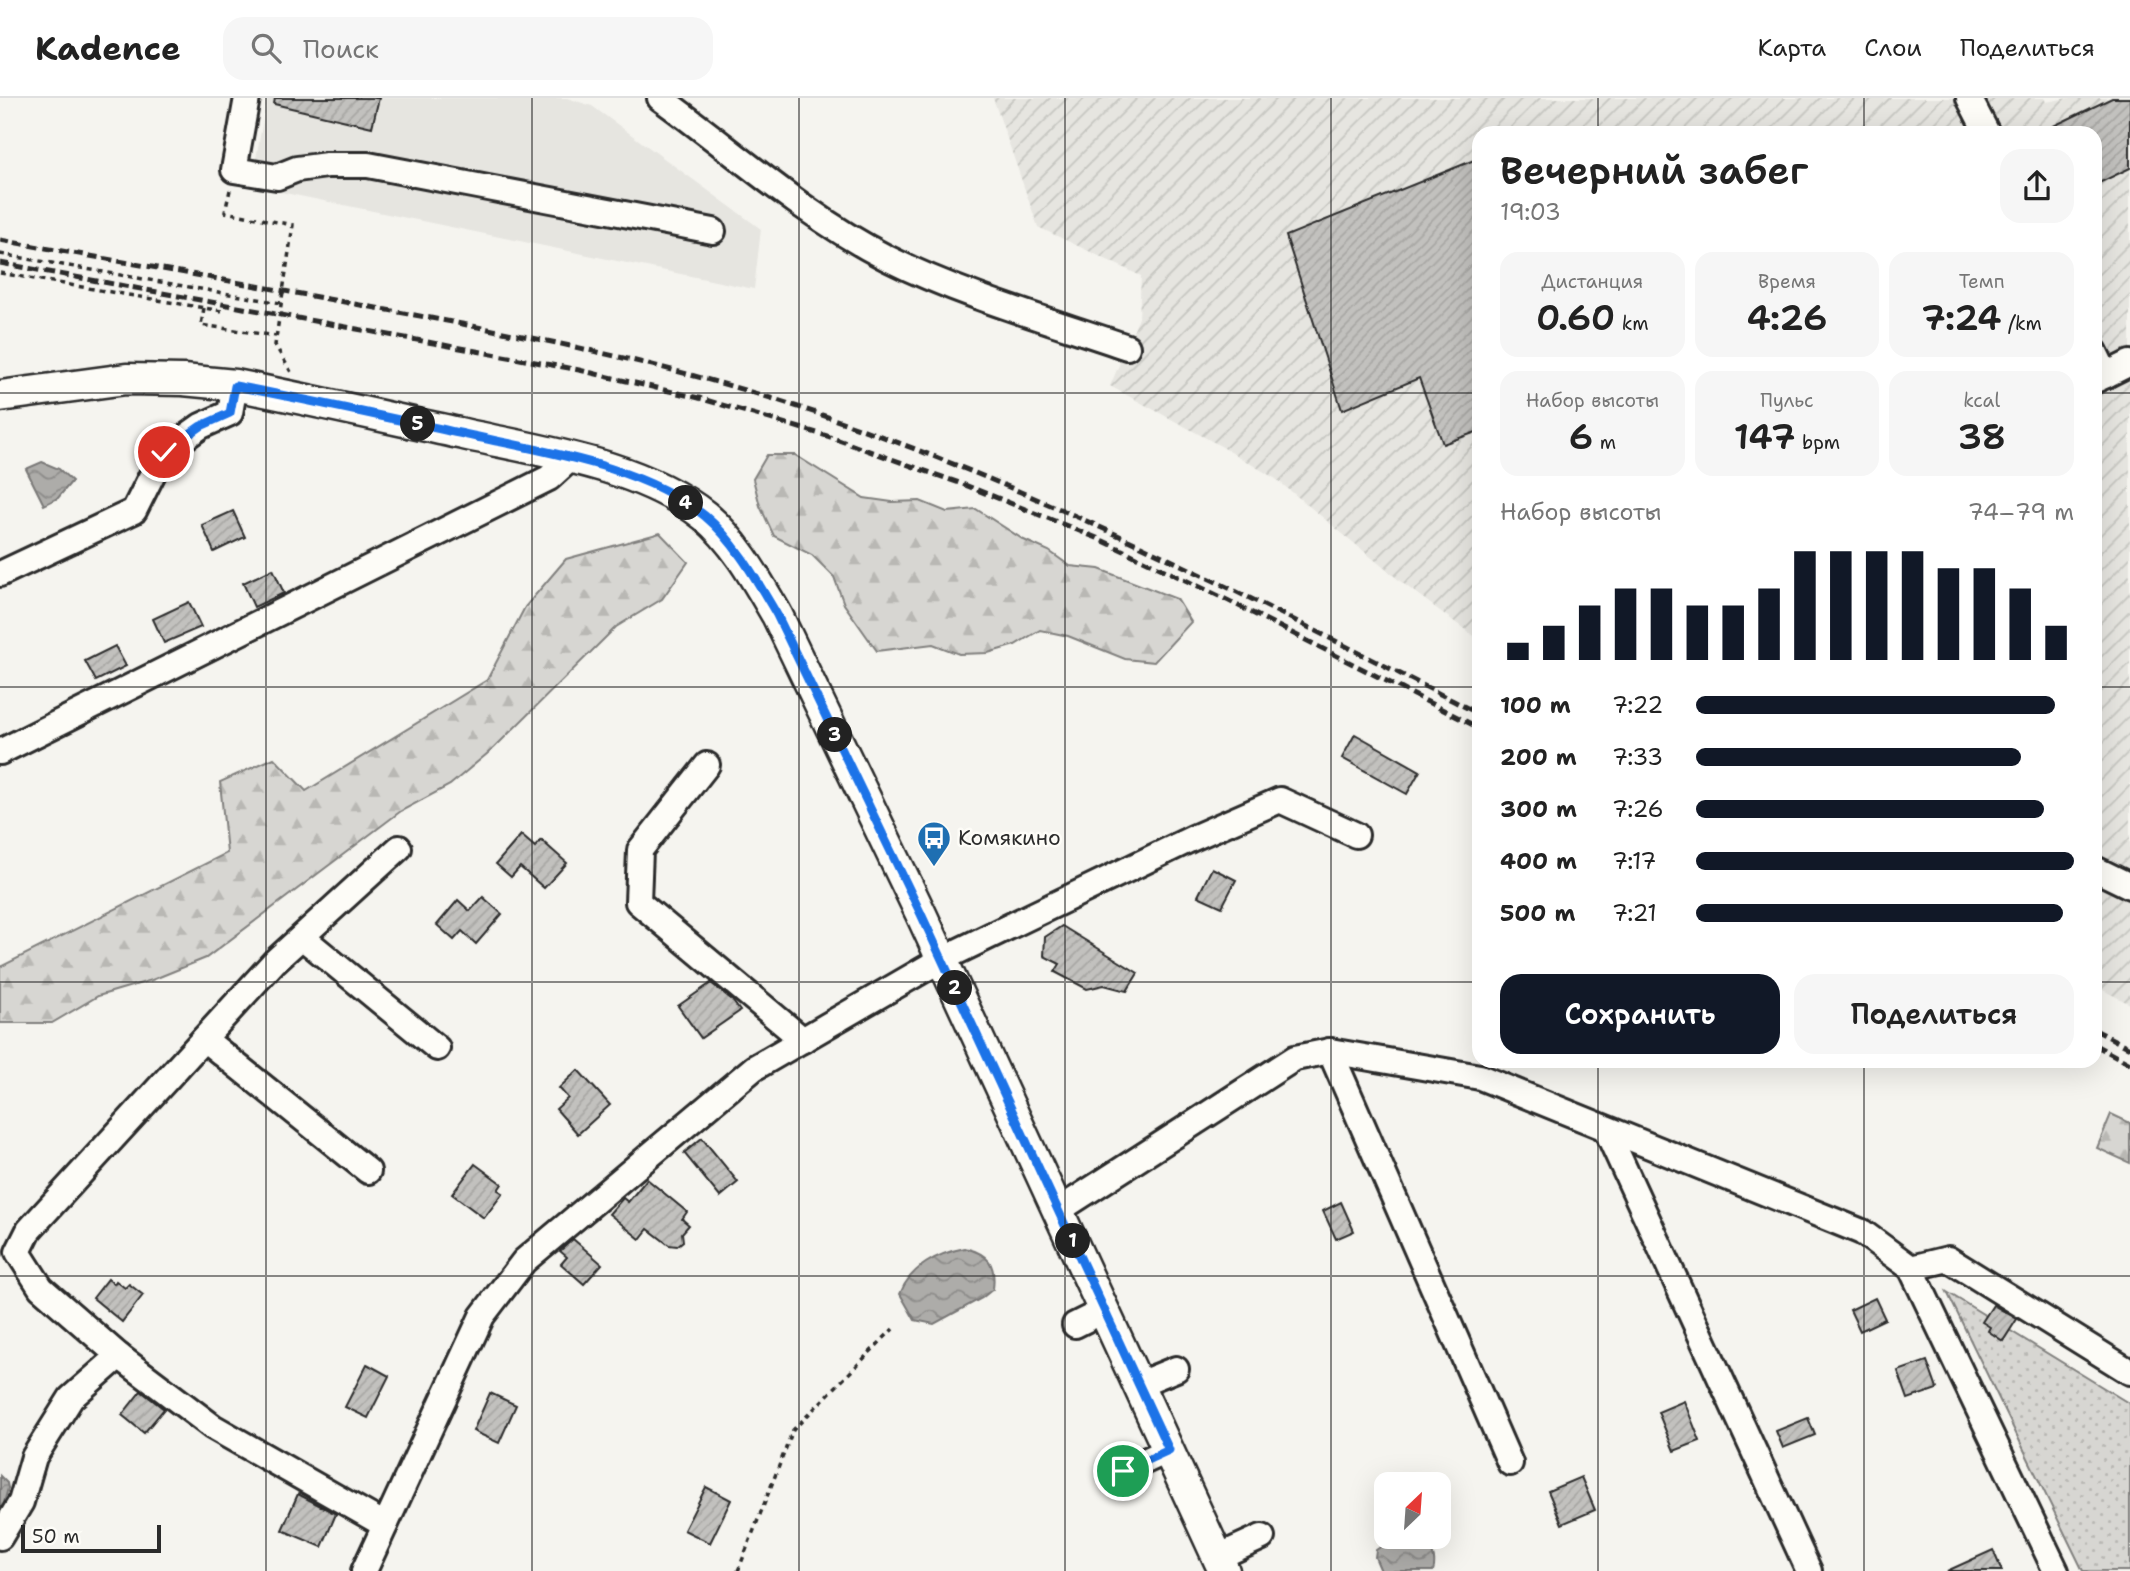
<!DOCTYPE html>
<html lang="ru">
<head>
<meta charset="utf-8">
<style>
	body { margin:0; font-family:"Shantell Sans",sans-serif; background:#f6f6f6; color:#222; height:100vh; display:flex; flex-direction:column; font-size:26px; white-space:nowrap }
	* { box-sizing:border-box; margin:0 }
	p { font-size:23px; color:#767676 }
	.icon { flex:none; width:38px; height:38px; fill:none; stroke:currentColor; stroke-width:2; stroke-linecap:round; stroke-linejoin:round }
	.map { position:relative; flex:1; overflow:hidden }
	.sheet { position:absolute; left:1472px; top:28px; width:630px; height:942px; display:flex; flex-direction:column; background:#fff; border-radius:21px; box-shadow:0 7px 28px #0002 }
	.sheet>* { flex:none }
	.needle { width:46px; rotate:25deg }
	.fabs { position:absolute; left:1374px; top:1374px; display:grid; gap:14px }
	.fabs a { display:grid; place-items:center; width:77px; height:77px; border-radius:14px; background:#fff; box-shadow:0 7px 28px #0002; font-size:35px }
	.scale { position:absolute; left:21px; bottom:18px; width:140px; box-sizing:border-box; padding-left:7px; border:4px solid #2b2b2b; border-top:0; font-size:19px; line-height:24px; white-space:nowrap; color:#2b2b2b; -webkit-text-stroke:5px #fdfcf7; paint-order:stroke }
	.pin { position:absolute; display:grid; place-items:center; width:60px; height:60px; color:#fff; margin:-30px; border:4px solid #fff; border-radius:50%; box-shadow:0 2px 7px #0007 }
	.km { position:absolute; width:35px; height:35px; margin:-18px; border-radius:50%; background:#222; color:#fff; font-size:19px; line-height:35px; text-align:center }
	.round { display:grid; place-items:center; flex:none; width:74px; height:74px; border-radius:21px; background:#f6f6f6 }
	.overview { display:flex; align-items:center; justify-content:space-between; height:119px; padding:0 28px }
	h1 { font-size:38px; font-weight:600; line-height:52px }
	.stats { display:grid; grid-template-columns:repeat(3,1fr); gap:10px; height:119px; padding:7px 28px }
	.stats div { display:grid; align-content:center; border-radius:18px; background:#f6f6f6; text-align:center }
	.stats b { font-size:35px; font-weight:600 }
	.stats small { font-size:19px; font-weight:400 }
	.stats p { font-size:19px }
	.chart { height:196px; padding:14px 28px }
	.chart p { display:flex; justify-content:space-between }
	.chart svg { width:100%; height:126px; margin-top:7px; stroke:#111827; stroke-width:6 }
	.button { display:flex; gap:14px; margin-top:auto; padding:14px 28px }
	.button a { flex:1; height:80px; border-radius:21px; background:#111827; color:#fff; font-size:28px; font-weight:600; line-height:80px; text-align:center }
	.button a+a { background:#f6f6f6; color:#222 }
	ul { padding:0 28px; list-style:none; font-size:23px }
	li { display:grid; grid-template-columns:112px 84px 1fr; align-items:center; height:52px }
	li i { height:18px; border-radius:9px; background:#111827 }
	header { display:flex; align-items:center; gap:42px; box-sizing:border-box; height:98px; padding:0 35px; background:#fff; border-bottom:2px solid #e0e0e0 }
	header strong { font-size:33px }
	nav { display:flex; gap:38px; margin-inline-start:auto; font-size:24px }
	.search { width:490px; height:63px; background:#f6f6f6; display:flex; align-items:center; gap:18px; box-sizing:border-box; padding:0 24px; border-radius:21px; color:#767676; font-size:26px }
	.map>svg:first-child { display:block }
	.built { fill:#e6e5e0 }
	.industrial { fill:url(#industrial-furrows) }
	.grass { fill:url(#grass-dots); stroke:#81807e; stroke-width:2 }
	.forest { fill:url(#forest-firs); stroke:#81807e; stroke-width:2 }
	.water { fill:url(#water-waves); stroke:#797877; stroke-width:2 }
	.building { fill:url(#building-hatch); stroke:#2b2b2b; stroke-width:2 }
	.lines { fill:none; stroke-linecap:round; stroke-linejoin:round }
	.minor-casing { stroke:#2b2b2b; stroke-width:30 }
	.major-casing { stroke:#2b2b2b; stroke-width:35 }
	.path { stroke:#2b2b2b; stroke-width:3.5; stroke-dasharray:5 5; stroke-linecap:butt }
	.minor { stroke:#fdfcf7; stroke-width:24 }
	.major { stroke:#fdfcf7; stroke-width:30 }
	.rail { stroke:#2b2b2b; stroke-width:5; stroke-dasharray:10 5; stroke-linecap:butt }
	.route-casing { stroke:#fff; stroke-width:14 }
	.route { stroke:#1a73e8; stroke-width:9 }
	.grid { fill:none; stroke:#2b2b2b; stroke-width:2; stroke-opacity:0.55 }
	.labels { text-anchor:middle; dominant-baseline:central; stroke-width:5; stroke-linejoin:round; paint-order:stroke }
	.poi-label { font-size:21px; fill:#2b2b2b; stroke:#fdfcf7; text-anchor:start }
</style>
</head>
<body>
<header>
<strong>Kadence</strong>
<div class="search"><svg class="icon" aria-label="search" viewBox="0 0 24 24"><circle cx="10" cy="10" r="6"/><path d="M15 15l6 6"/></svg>Поиск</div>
<nav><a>Карта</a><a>Слои</a><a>Поделиться</a></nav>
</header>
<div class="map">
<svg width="2130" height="1473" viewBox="0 0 2130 1473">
	<defs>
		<pattern id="industrial-furrows" width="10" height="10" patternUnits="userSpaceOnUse" patternTransform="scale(1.75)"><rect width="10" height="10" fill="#e6e5e0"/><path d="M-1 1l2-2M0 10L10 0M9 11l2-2" fill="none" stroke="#c5c5c0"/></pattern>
		<pattern id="grass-dots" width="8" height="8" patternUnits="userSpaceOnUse" patternTransform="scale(1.75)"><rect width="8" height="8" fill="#d7d6d2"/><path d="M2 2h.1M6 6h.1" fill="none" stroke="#b9b8b4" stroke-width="1.8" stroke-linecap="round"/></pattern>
		<pattern id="forest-firs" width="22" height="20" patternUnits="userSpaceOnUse" patternTransform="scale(1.75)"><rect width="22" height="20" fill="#d7d6d2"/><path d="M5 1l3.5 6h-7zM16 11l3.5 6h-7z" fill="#b9b8b4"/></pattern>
		<pattern id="water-waves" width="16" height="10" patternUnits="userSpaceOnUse" patternTransform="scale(1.75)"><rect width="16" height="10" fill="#adaca9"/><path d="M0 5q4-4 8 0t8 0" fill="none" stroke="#8d8c8a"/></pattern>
		<pattern id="building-hatch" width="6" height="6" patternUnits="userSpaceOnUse" patternTransform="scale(1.75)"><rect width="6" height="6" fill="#c2c1be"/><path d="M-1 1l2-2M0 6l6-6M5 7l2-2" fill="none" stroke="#a7a6a3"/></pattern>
	</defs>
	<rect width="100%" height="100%" fill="#f5f4ef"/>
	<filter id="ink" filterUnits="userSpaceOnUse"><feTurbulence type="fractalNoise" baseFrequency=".0143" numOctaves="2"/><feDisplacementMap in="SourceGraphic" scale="14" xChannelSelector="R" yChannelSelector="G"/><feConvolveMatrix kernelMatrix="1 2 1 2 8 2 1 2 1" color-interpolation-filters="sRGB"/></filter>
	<g filter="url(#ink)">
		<polygon class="built" points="267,0 567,0 592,8 761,131 754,191 251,88"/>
		<polygon class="industrial" points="993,0 2044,0 2046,4 2068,0 2130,0 2130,906 2095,888 2095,35 1479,35 1479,542 1405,487 1276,381 1219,347 1110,288 1139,220 1141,178 1038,129"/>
		<polygon class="grass" points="1947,1194 2130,1306 2130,1473 2083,1473"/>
		<g class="forest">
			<polygon points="767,357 795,357 864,400 892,404 920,403 947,414 976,411 1024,442 1049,453 1070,468 1099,471 1177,501 1191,524 1154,564 1125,561 1068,538 1040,532 1015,547 988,555 959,556 933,546 877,553 844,506 834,479 812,457 774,438 760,408 753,381"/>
			<polygon points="660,435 688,464 662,501 616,529 494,650 450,687 401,713 206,860 152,882 98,898 52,925 0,925 0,869 227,755 220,684 274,660 306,693 487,582 525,509 566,461"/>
			<polygon points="2111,1016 2130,1025 2130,1065 2097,1050"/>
		</g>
		<g class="water">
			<polygon points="42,364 59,371 72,383 58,400 44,407 26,371"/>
			<path d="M965 1150C989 1156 996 1166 993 1191L982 1200 934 1226 915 1222 900 1196C910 1169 938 1155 965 1150Z"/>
			<polygon points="0,1378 7,1385 8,1390 0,1420"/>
			<path d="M1396 1438 1423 1439C1431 1447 1437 1462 1433 1473H1381L1375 1459 1376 1452Z"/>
		</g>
		<g class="building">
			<polygon points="275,0 379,0 372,29 274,6"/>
			<polygon points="2112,0 2130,0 2130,70 2095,87 2095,35 2039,35"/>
			<polygon points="1479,60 1479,333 1443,346 1419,280 1342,312 1286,138"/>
			<polygon points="233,413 245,439 214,454 202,427"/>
			<polygon points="273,471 284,495 254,509 243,485"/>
			<polygon points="189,504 201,529 164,545 153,521"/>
			<polygon points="115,548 126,568 96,583 85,563"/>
			<polygon points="1355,636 1420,673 1407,696 1342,660"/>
			<polygon points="521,737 535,749 541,742 567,765 544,790 520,769 511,779 496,766"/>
			<polygon points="1212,770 1236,782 1222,809 1198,798"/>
			<polygon points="483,799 502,816 476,846 462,833 454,842 437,827 458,802 470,813"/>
			<polygon points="1062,828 1138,875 1127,893 1104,887 1087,891 1055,874 1060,866 1044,858 1045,839"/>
			<polygon points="711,885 731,901 740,913 701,940 678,908"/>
			<polygon points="578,972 610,1007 578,1036 556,1011 568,1000 559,990"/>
			<polygon points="702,1040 738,1084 720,1099 684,1055"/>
			<polygon points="475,1066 502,1086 498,1092 503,1095 484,1120 452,1096"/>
			<polygon points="647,1081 687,1114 682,1121 689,1127 682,1135 683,1143 677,1148 669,1147 648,1131 640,1141 609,1116 623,1100 628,1104"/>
			<polygon points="1341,1104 1354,1133 1336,1141 1323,1113"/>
			<polygon points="573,1141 602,1166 584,1186 561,1166 567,1159 560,1153"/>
			<polygon points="108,1181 114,1186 116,1183 125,1190 129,1186 143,1197 122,1224 93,1200"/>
			<polygon points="1875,1200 1885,1221 1860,1233 1850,1212"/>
			<polygon points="1993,1207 2017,1221 2003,1243 1988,1233 1990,1229 1982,1224"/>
			<polygon points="1927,1263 1937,1291 1908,1301 1898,1273"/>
			<polygon points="367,1266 389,1278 368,1320 345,1309"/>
			<polygon points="141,1293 164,1311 144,1335 122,1317"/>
			<polygon points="490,1295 516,1307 499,1345 473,1333"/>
			<polygon points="1684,1303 1700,1343 1674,1353 1658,1314"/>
			<polygon points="1808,1320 1815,1337 1783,1350 1776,1333"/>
			<polygon points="1581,1379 1595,1412 1562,1426 1548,1393"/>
			<polygon points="706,1389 731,1402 710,1445 684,1432"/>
			<polygon points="298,1396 336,1416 322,1449 282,1432"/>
			<polygon points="1993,1452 2002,1473 1947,1473"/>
		</g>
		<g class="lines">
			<g class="minor-casing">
				<g id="minor">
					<polyline points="247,0 234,72 277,79 297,71 327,67 368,67 713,133"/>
					<path d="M660 0C735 54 804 118 887 160 961 197 1048 222 1127 249"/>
					<polyline points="1969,0 1987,35"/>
					<polyline points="2095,254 2106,277 2095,282"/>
					<polyline points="2106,277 2130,265"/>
					<polyline points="0,476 134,413 163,355 201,328 230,315 235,287"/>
					<polyline points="0,654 549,380 571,360"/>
					<polyline points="707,667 640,752 638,804 803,942"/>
					<polyline points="2095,771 2130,788"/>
					<polyline points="302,839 437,950"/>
					<polyline points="204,941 368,1073"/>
					<polyline points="1330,953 1510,1365"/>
					<polyline points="1606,1031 1809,1473"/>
					<polyline points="1059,1112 1295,960 1330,953 1480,979 1862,1134 1911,1170 2056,1473"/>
					<polyline points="1911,1170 1948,1161 2130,1274"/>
					<polyline points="1075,1227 1105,1212"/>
					<polyline points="1139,1286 1176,1271"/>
					<polyline points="1123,1373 1169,1352"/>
					<polyline points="385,1427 213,1329 119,1258 41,1190 18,1154 29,1132 274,864 399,750"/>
					<polyline points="0,1439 21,1404 34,1359 71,1300 119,1258"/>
					<polyline points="1218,1459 1262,1439"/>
					<polyline points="364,1473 482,1218 524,1163 754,970 942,861 1193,740 1280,702 1356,737"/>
				</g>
			</g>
			<g class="major-casing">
				<path id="major" d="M0 298 126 281 183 282 235 287C310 302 385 319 459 335 539 353 640 366 705 418 736 444 757 483 777 517L921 816 1224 1473"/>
			</g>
			<g class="path">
				<polyline points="230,92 225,114 293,127 275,247 291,274"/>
				<polyline points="0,156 281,205"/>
				<polyline points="0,175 222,213"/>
				<polyline points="204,210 201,227 276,238"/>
				<polyline points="738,1473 793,1332 893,1231"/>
			</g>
			<use href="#minor" class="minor"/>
			<use href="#major" class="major"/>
			<g class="rail">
				<path d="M0 142C124 164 248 186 371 209 508 234 644 260 777 302 1022 381 1250 499 1479 616"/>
				<polyline points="0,165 579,272 699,300 827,338 965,387 1097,440 1219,498 1479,630"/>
				<polyline points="2095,932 2130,950"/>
				<polyline points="2095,947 2130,966"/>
			</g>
		</g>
	</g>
	<g class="lines" filter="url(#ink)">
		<g class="route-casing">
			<path id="route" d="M164 354 201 328 230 315 235 288C310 302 385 319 459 335 538 353 641 366 705 418 736 444 757 483 777 517L921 816 1169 1352 1123 1373"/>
		</g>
		<use href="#route" class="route"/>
	</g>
	<path class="grid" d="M266 0V1473M532 0V1473M799 0V1473M1065 0V1473M1331 0V1473M1598 0V35M1864 0V35M0 295H1479M2095 295H2130M0 589H1479M2095 589H2130M0 884H1479M2095 884H2130M1598 962V1473M1864 962V1473M0 1178H2130"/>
	<defs>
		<g id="bus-pin" transform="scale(1.75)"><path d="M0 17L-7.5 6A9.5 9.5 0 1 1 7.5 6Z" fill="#1f6fb2" stroke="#fdfcf7"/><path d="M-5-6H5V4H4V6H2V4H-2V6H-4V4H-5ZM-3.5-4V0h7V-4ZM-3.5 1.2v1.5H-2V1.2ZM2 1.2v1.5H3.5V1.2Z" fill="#fff"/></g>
	</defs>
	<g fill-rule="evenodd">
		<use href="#bus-pin" x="934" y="740"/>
	</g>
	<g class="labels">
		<g class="poi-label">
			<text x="958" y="740">Комякино</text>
		</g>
	</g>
</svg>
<div class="fabs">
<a><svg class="needle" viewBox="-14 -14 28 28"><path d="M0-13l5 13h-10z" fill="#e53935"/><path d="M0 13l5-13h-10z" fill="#767676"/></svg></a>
</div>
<div class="scale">50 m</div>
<div class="pin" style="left:1123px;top:1373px;background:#1e9e55"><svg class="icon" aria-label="arrive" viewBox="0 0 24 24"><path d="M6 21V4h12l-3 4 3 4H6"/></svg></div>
<div class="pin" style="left:164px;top:354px;background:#d93025"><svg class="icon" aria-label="check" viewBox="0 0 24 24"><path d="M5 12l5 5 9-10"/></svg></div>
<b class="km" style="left:1073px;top:1143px">1</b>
<b class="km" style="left:955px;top:890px">2</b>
<b class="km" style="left:835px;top:637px">3</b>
<b class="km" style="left:686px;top:405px">4</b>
<b class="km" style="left:418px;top:326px">5</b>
<section class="sheet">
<div class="overview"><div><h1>Вечерний забег</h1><p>19:03</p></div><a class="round"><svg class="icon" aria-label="share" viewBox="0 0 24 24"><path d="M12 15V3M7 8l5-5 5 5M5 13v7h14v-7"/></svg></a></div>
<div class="stats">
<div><p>Дистанция</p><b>0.60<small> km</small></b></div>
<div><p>Время</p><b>4:26</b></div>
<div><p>Темп</p><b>7:24<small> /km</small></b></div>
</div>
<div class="stats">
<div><p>Набор высоты</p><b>6<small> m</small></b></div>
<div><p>Пульс</p><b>147<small> bpm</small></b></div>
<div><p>kcal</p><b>38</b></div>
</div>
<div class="chart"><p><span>Набор высоты</span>74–79 m</p>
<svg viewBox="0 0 160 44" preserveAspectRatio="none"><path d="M5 44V38M15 44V32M25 44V25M35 44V19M45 44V19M55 44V25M65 44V25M75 44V19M85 44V6M95 44V6M105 44V6M115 44V6M125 44V12M135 44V12M145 44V19M155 44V32"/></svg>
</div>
<ul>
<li><b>100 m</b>7:22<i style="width:95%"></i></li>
<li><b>200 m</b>7:33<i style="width:86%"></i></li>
<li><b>300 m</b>7:26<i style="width:92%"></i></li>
<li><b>400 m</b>7:17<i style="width:100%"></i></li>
<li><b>500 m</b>7:21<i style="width:97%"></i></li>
</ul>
<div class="button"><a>Сохранить</a><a>Поделиться</a></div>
</section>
</div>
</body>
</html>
